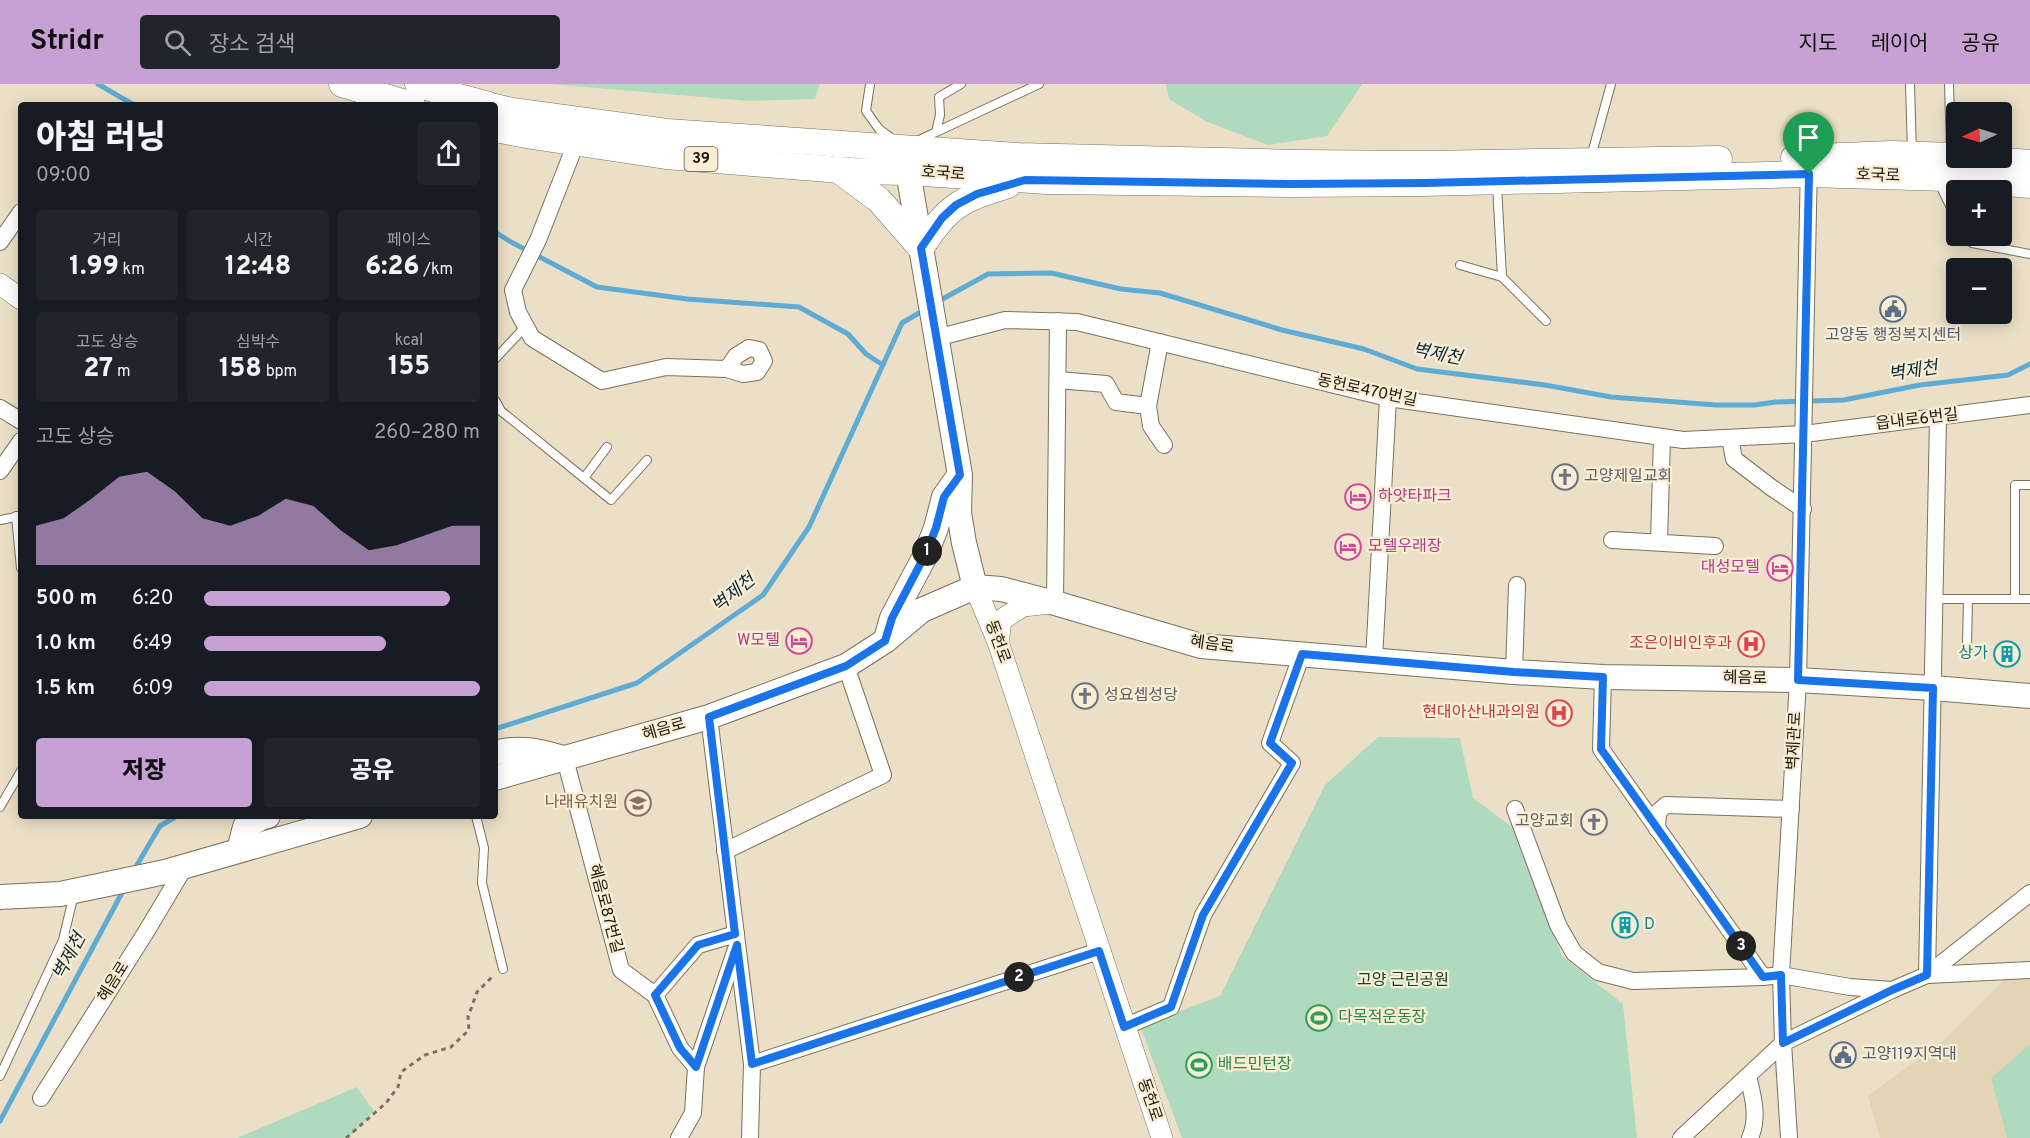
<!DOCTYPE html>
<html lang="ko">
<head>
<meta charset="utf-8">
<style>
	body { margin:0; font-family:Overpass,"Noto Sans KR",sans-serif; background:#20242c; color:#f1f3f6; height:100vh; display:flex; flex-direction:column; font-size:22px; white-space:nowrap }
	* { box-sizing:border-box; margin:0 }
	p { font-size:20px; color:#9ea1a6 }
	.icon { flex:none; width:33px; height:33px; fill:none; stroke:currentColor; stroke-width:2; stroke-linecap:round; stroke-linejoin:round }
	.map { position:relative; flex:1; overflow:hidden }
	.details { position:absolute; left:18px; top:18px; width:480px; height:717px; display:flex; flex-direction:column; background:#171b24; border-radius:6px; box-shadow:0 3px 15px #0003 }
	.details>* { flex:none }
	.needle { width:39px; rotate:266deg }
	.tools { position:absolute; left:1946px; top:18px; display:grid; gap:12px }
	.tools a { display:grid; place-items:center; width:66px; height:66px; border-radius:6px; background:#171b24; box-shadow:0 3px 15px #0003; font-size:30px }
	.pin { position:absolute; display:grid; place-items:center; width:51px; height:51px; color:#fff; margin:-62px -26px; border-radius:50% 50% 50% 0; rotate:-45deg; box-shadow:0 0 6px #0007 }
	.pin .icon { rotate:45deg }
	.km { position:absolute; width:30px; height:30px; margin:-15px; border-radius:50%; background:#222; color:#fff; font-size:16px; line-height:30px; text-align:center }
	.round { display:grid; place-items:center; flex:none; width:63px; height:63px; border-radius:6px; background:#20242c }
	.headline { display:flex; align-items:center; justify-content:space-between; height:102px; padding:0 18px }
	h1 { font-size:33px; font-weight:800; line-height:45px }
	.metrics { display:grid; grid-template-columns:repeat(3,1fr); gap:9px; height:102px; padding:6px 18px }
	.metrics div { display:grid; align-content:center; border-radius:6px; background:#20242c; text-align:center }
	.metrics b { font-size:26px; font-weight:800 }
	.metrics small { font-size:16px; font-weight:400 }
	.metrics p { font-size:16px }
	.chart { height:168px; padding:12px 18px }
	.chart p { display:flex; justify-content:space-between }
	.chart svg { width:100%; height:108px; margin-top:6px; fill:#c7a1d3; opacity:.7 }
	.action { display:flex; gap:12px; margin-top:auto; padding:12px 18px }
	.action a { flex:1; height:69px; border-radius:6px; background:#c7a1d3; color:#111; font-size:24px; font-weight:800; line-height:69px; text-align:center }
	.action a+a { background:#20242c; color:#f1f3f6 }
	ul { padding:0 18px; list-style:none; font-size:20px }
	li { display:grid; grid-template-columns:96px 72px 1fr; align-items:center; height:45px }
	li i { height:15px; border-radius:8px; background:#c7a1d3 }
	header { display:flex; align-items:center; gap:36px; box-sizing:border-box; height:84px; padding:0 30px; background:#c7a1d3; color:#111 }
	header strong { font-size:28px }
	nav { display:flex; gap:33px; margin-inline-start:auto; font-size:21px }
	.search { width:420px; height:54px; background:#20242c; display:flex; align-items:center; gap:15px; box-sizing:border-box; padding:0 21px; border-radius:6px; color:#9ea1a6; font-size:22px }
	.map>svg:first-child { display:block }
	.built { fill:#e3d4b5 }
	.green { fill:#b0dabe }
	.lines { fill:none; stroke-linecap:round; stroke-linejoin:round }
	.stream { stroke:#5eabd4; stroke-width:5 }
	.service-casing { stroke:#7b715a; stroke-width:10 }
	.minor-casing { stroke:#7b715a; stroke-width:18 }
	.tertiary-casing { stroke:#7b715a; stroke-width:22 }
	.secondary-casing { stroke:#7b715a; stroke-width:26 }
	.primary-casing { stroke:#7b715a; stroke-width:27 }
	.path { stroke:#7a7363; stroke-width:3; stroke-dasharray:4.5 4.5; stroke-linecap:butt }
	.service { stroke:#fff; stroke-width:8 }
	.minor { stroke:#fff; stroke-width:16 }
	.tertiary { stroke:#fff; stroke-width:21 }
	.secondary { stroke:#fff; stroke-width:24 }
	.primary { stroke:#fff; stroke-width:26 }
	.route-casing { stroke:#fff; stroke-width:12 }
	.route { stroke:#1a73e8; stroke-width:8 }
	.labels { text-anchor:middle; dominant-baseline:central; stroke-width:4.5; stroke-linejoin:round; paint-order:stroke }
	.shield { fill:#f9edd3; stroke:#60594a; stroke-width:1.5 }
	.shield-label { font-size:15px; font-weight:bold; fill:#1e1910 }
	.street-label { font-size:16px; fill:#1e1910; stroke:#f9edd3 }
	.service-label { font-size:16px; fill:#4e5e75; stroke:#f9edd3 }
	.worship-label { font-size:16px; fill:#5b616d; stroke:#f9edd3; text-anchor:start }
	.hotel-label { font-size:16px; fill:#b23c85; stroke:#f9edd3; text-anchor:start }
	.health-label { font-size:16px; fill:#be3a42; stroke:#f9edd3; text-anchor:end }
	.culture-label { font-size:16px; fill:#0d838f; stroke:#f9edd3; text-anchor:end }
	.education-label { font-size:16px; fill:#785e54; stroke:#f9edd3; text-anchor:end }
	.park-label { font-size:16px; fill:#0e4629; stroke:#f9edd3 }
	.leisure-label { font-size:16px; fill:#27864d; stroke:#f9edd3; text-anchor:start }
	.water-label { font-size:18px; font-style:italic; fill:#092d3f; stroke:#f9edd3 }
</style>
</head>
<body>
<header>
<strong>Stridr</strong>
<div class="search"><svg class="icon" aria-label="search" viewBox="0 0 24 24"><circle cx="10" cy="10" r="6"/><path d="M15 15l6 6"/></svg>장소 검색</div>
<nav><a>지도</a><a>레이어</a><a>공유</a></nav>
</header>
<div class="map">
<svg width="2030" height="1054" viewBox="0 0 2030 1054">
	<rect width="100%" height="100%" fill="#ebe0c7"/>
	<polygon class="built" points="2030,886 2030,1054 1880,1054 1868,1012 1944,956 2013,887"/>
	<g class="green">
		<polygon points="551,0 820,0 815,15 748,17"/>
		<polygon points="1166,0 1362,0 1327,52 1268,61 1205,37 1169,15"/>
		<polygon points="1378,653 1460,654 1473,714 1515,745 1562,872 1623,920 1637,1054 1182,1054 1140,942 1220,912 1325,701"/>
		<polygon points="2030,960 2030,1054 2007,1054 1991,994"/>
		<polygon points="357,1003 374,1027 349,1054 237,1054"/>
	</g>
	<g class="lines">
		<g class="stream">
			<polyline points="98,0 134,21"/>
			<polyline points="495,148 511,158 597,203 687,215 799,223 848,250 866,270 883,281"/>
			<polyline points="937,218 988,190 1051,189 1121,205 1160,209 1282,246 1364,265 1417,285 1545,301 1611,313 1716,321 1754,321 1776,318 1844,316 1920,301 2008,291 2030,280"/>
			<polyline points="495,645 637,599 763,511 809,443 902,239 924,226"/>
			<polyline points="134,786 160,742 177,732"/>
			<polyline points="0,1037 124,805"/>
		</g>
		<g class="service-casing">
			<g id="service">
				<polyline points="870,0 866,27 879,45 894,56"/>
				<polyline points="1910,0 1912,69"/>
				<polyline points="1949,0 1951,68"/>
				<polyline points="936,48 1039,0"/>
				<polyline points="915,58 936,48 940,31 939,13 961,0"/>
				<polyline points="1591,73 1611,0"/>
				<polyline points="1938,97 1956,134"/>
				<polyline points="1497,101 1502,193"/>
				<polyline points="1964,152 1972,159 2030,170"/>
				<polyline points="1460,181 1502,193 1546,237"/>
				<polyline points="495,275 525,243"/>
				<polyline points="495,316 501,327 611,416 647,376"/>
				<polyline points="584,394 607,363"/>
				<polyline points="16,432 21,484"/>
				<polyline points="0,436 21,432"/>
				<polyline points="1935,515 2030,515"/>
				<polyline points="2015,515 2015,401 2030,401"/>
				<polyline points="1967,560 1968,515"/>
				<polyline points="0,723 21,687"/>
				<polyline points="476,732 484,764 482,799 503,885"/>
				<polyline points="0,992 63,856 74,810"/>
			</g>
		</g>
		<g class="minor-casing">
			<g id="minor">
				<polyline points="576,59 538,156 513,206 518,228 532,254 602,297 666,283 727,285 743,290 757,288 764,277 759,266 749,264 736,272 727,285"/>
				<polyline points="0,158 21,128"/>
				<polyline points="936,254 1005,236 1077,238 1388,314 1683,356 1804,350 2030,321"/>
				<polyline points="1160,258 1148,322 1151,342 1164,361"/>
				<polyline points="1058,296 1106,300 1116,318 1148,322"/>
				<polyline points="0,324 21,337"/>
				<polyline points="1730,354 1734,375 1772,404 1803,425"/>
				<polyline points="0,387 21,357"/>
				<polyline points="1612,456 1715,462"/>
				<polyline points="1659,458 1662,353"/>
				<polyline points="1055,519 1058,237"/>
				<polyline points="1374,576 1388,314"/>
				<polyline points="1514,588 1517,501"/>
				<polyline points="1603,593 1601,665 1763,893 1781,891 1850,903 1892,906"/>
				<polyline points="709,633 752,980 750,1054"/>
				<polyline points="565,675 621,886 655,911 680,964 696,983 693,1029 679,1054"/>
				<polyline points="1515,725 1558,841 1574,869 1598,888 1633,897 1763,893"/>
				<polyline points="1657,745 1658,728 1666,721 1791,725"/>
				<polyline points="725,767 883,691 846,582"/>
				<polyline points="1927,891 1938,334"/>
				<polyline points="1927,891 2030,886"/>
				<polyline points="655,911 698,861 736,850"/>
				<polyline points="1124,943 1171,923 1203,831 1292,679 1270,659 1302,570"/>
				<polyline points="752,980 1099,867"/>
				<polyline points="696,983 736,865"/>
				<path d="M1748 992C1753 1013 1759 1033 1750 1054"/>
				<polyline points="41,1014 146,848 186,781"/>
				<polyline points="1681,1054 1783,959 1781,891 1798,596 1809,80"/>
				<polyline points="1789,1054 1783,959 1892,906 1927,891 2030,809"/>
			</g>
		</g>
		<g class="tertiary-casing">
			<g id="tertiary">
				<polyline points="0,200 21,215"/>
				<polyline points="975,503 998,558 1162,1054"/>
				<polyline points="998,558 1001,536 1023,522 1050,519"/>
			</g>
		</g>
		<g class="secondary-casing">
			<g id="secondary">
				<polyline points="905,70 960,391 959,429 964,459 975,503"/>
				<polyline points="886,555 892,534 925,472 936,444 944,413 958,393"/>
				<path d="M495 669C519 662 539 667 563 674"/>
				<polyline points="495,694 709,633 846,582 885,557 922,526 975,503 1001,505 1055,519 1201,562 1514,588 1603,593 1798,596 1933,604 2030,612"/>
				<polyline points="239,766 245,743 261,734 268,732"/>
				<polyline points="0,813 60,810 165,788 360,732"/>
			</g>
		</g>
		<g class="primary-casing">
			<g id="primary">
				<polyline points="342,0 412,21"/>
				<polyline points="418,0 448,10 489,21"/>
				<polyline points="495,23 512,27 667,48 1018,72 1298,79 1427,80 1719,75"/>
				<polyline points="495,45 532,52 666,72 853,87 908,88 1046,97 1292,100 1424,99 1809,90 1947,94 2030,101"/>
				<polyline points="1794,74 1891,70 1956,72"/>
				<polyline points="1974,74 2030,79"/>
				<path d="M837 85 879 116 921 164C948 121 960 116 1008 101"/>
			</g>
		</g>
		<polyline class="path" points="346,1054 386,1019 398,1003 401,988 425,971 451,963 469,946 468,933 477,908 493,892"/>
		<use href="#service" class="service"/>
		<use href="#minor" class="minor"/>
		<use href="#tertiary" class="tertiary"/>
		<use href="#secondary" class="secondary"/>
		<use href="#primary" class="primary"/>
	</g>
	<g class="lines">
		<g class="route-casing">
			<polygon id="route" points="1809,90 1798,596 1933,604 1927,891 1892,906 1783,959 1781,891 1763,893 1601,665 1603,593 1514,588 1302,570 1270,659 1292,679 1203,831 1171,923 1124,943 1099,867 752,980 737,861 696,983 680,964 655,911 698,861 735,850 709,633 846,582 885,557 892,534 925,471 936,444 944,413 960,391 921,164 942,134 956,121 977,110 1025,96 1292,100 1424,99"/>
		</g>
		<use href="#route" class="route"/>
	</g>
	<defs>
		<g id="civic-ring" transform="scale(1.35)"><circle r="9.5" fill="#f9edd3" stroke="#5c6f8a" stroke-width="1.5"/><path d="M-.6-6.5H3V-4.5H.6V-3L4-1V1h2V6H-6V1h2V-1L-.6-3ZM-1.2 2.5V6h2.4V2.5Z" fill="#5c6f8a"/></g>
		<g id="church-ring" transform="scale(1.35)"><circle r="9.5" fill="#f9edd3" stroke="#6b7280" stroke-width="1.5"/><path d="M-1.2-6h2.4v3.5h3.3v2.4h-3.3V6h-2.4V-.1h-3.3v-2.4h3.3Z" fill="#6b7280"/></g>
		<g id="hotel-ring" transform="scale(1.35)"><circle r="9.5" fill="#f9edd3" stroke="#d1479c" stroke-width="1.5"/><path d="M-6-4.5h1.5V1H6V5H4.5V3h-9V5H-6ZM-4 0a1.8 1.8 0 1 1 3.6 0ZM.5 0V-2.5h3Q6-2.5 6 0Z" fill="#d1479c"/></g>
		<g id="hospital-ring" transform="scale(1.35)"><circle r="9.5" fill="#f9edd3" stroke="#e0444e" stroke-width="1.5"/><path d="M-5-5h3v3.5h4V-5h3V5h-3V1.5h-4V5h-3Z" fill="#e0444e"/></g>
		<g id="building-ring" transform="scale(1.35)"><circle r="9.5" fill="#f9edd3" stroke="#0f9aa8" stroke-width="1.5"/><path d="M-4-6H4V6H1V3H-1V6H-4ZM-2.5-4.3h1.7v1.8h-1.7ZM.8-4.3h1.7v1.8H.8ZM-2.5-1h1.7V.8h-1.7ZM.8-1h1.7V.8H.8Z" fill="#0f9aa8"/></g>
		<g id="school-ring" transform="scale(1.35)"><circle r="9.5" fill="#f9edd3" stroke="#8d6e63" stroke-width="1.5"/><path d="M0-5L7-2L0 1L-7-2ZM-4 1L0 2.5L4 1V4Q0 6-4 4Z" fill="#8d6e63"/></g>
		<g id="stadium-ring" transform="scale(1.35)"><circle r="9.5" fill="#f9edd3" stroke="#2e9e5b" stroke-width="1.5"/><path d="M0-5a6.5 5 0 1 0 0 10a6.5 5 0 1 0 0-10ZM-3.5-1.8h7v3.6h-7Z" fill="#2e9e5b"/></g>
	</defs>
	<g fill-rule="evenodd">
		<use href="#civic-ring" x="1893" y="225"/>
		<use href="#church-ring" x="1565" y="393"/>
		<use href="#hotel-ring" x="1358" y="413"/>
		<use href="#hotel-ring" x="1348" y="463"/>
		<use href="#hotel-ring" x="1780" y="484"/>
		<use href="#hotel-ring" x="799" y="557"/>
		<use href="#hospital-ring" x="1751" y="560"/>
		<use href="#building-ring" x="2007" y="570"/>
		<use href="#church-ring" x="1085" y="612"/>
		<use href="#hospital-ring" x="1559" y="629"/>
		<use href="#school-ring" x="638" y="719"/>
		<use href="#church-ring" x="1594" y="738"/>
		<use href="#building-ring" x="1625" y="841"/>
		<use href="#stadium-ring" x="1319" y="934"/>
		<use href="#civic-ring" x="1843" y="971"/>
		<use href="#stadium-ring" x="1199" y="981"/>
	</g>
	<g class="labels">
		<rect class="shield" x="684.5" y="63" width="33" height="24" rx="4.5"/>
		<g class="shield-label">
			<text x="701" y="75">39</text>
		</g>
		<g class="street-label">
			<text transform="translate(943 90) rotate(4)">호국로</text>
			<text transform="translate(1878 92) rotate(2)">호국로</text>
			<text transform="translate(1367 307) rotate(12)">동헌로470번길</text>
			<text transform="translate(1917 336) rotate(-7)">읍내로6번길</text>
			<text transform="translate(997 558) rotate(70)">동헌로</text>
			<text transform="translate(1212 561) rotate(8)">혜음로</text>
			<text transform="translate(1745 595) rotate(1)">혜음로</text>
			<text transform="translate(664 646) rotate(-16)">혜음로</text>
			<text transform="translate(1795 657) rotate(-87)">벽제관로</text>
			<text transform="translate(605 825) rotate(75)">혜음로87번길</text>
			<text transform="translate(114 898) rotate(-58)">혜음로</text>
			<text transform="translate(1149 1016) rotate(71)">동헌로</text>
		</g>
		<g class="service-label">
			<text x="1893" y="252">고양동 행정복지센터</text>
			<text x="1862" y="971" text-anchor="start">고양119지역대</text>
		</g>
		<g class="worship-label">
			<text x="1584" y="393">고양제일교회</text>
			<text x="1104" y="612">성요셉성당</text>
			<text x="1574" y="738" text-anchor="end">고양교회</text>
		</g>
		<g class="hotel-label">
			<text x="1378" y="413">하얏타파크</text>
			<text x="1368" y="463">모텔우래장</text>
			<text x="1760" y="484" text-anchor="end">대성모텔</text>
			<text x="780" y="557" text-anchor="end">W모텔</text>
		</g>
		<g class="health-label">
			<text x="1732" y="560">조은이비인후과</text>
			<text x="1540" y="629">현대아산내과의원</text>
		</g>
		<g class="culture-label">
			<text x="1988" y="570">상가</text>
			<text x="1644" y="841" text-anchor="start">D</text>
		</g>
		<g class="education-label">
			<text x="618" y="719">나래유치원</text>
		</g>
		<g class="park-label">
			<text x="1403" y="897">고양 근린공원</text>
		</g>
		<g class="leisure-label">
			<text x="1338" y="934">다목적운동장</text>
			<text x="1218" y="981">배드민턴장</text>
		</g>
		<g class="water-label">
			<text transform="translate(1437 271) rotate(11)">벽제천</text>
			<text transform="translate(1913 288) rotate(-9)">벽제천</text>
			<text transform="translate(734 510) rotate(-39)">벽제천</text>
			<text transform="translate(70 873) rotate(-62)">벽제천</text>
		</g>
	</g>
</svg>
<div class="tools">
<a><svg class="needle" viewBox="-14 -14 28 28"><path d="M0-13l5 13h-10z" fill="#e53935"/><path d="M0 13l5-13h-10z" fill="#9ea1a6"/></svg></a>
<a>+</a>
<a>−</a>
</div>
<div class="pin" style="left:1809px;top:90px;background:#1e9e55"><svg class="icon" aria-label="arrive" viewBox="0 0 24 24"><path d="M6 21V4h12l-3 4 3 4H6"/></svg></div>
<b class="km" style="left:927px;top:467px">1</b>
<b class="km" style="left:1019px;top:893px">2</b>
<b class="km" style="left:1741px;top:862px">3</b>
<section class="details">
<div class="headline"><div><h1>아침 러닝</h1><p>09:00</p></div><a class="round"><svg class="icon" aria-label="share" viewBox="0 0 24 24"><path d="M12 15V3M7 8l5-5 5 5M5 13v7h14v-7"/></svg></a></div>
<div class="metrics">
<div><p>거리</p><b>1.99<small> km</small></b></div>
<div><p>시간</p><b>12:48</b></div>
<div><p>페이스</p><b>6:26<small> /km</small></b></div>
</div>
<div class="metrics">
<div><p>고도 상승</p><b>27<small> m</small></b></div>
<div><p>심박수</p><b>158<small> bpm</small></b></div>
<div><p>kcal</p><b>155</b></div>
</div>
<div class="chart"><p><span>고도 상승</span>260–280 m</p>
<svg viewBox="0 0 160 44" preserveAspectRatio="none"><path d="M0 44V28L10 25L20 17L30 8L40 6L50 14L60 25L70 28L80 24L90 17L100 20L110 30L120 38L130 36L140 32L150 28L160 28V44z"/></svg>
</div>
<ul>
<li><b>500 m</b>6:20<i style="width:89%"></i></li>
<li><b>1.0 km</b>6:49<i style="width:66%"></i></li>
<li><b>1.5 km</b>6:09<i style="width:100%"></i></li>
</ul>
<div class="action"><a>저장</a><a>공유</a></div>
</section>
</div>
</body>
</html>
